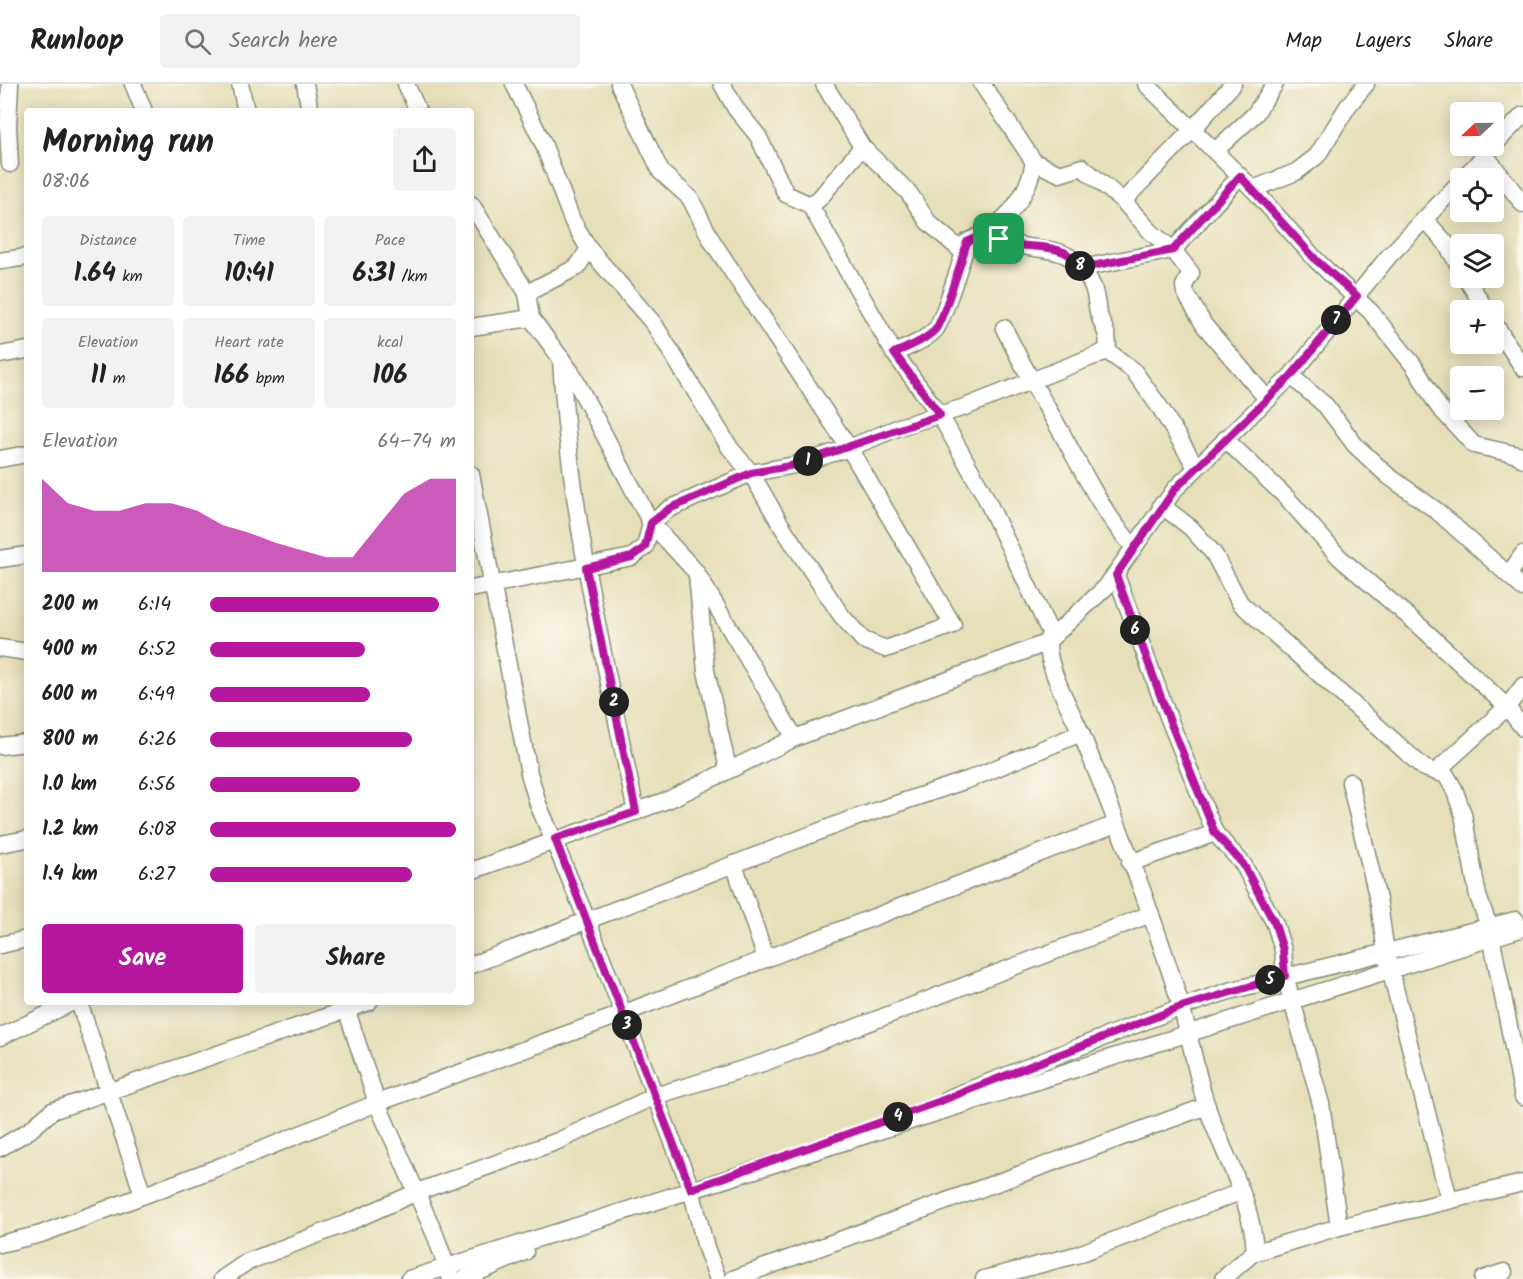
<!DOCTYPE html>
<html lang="en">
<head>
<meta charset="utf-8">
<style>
	body { margin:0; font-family:Kalam,sans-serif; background:#f2f2f2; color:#222; height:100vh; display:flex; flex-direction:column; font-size:22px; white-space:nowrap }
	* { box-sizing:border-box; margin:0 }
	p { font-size:20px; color:#767676 }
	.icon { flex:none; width:33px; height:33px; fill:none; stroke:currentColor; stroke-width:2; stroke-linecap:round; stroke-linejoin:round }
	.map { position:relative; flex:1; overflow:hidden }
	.details { position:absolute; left:24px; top:24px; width:450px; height:897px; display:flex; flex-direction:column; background:#fff; border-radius:6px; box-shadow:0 3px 15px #0003 }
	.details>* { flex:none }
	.needle { width:39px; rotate:248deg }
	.buttons { position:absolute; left:1450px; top:18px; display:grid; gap:12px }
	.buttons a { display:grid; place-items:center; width:54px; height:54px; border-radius:6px; background:#fff; box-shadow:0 3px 15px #0003; font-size:30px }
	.pin { position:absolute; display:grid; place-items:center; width:51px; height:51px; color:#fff; margin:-26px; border-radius:12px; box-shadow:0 3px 9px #0006 }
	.km { position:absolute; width:30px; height:30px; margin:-15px; border-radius:50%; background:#222; color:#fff; font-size:16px; line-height:30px; text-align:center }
	.round { display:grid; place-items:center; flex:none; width:63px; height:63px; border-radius:6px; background:#f2f2f2 }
	.summary { display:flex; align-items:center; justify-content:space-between; height:102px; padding:0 18px }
	h1 { font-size:33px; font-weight:700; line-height:45px }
	.figures { display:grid; grid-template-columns:repeat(3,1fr); gap:9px; height:102px; padding:6px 18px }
	.figures div { display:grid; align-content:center; border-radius:6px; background:#f2f2f2; text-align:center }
	.figures b { font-size:26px; font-weight:700 }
	.figures small { font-size:16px; font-weight:400 }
	.figures p { font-size:16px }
	.chart { height:168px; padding:12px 18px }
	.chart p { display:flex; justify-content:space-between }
	.chart svg { width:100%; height:108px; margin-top:6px; fill:#b5179e; opacity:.7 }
	.cta { display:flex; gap:12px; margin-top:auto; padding:12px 18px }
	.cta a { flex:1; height:69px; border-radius:6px; background:#b5179e; color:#fff; font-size:24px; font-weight:700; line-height:69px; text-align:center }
	.cta a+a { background:#f2f2f2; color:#222 }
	ul { padding:0 18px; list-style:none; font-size:20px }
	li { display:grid; grid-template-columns:96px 72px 1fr; align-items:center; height:45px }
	li i { height:15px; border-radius:8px; background:#b5179e }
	header { display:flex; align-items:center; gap:36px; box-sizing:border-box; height:84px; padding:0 30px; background:#fff; border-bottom:2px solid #e0e0e0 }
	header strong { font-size:28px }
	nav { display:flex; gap:33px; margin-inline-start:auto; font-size:21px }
	.search { width:420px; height:54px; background:#f2f2f2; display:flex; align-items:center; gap:15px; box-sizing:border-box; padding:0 21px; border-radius:6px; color:#767676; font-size:22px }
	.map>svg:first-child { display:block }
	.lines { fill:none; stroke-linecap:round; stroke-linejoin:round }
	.minor-casing { stroke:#838e77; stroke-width:19 }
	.minor { stroke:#fff; stroke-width:16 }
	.route-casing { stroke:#fff; stroke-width:12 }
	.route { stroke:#b5179e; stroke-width:8 }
</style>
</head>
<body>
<header>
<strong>Runloop</strong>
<div class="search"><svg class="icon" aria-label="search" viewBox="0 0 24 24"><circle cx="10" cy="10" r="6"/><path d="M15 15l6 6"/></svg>Search here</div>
<nav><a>Map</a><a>Layers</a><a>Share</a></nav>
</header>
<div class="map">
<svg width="1523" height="1195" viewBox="0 0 1523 1195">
	<rect width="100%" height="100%" fill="#fbf7ec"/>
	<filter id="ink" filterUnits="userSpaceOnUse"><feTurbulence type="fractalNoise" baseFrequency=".0167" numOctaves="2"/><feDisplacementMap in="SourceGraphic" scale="12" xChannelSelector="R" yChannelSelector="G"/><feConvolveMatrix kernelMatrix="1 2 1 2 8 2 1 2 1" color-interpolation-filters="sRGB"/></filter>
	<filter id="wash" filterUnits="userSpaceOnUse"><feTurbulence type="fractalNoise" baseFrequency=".008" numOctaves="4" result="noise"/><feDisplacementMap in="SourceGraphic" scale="24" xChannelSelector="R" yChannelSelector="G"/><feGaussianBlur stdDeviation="1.35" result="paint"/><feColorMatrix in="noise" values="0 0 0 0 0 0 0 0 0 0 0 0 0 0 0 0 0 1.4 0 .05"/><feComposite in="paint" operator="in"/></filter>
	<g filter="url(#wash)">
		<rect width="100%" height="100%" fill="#e7dfba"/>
	</g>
	<g filter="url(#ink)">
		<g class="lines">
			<g class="minor-casing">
				<g id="minor">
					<polyline points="10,0 8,42 10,80"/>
					<polyline points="133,0 144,27"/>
					<polyline points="240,0 246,27"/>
					<polyline points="305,0 310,27"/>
					<polyline points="406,0 418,27"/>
					<polyline points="514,0 543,59 572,136 589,165 654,240 730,364 751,389 781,441 841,531 863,556 886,565 953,541 849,364 712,157 690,114 661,88 619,0"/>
					<path d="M722 0 736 25 758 52 786 110 810 121 894 269 940 331 984 410 1050 548C1040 574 1070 623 1081 649 1117 738 1153 830 1181 922 1191 955 1196 990 1207 1023 1223 1070 1253 1118 1255 1168"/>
					<polyline points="824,0 862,63 909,109 928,138 964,169"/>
					<polyline points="982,0 1034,78 1060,90 1082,83 1123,117 1151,148 1173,166 1191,189 1184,202 1185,208 1204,241 1268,316"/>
					<polyline points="1146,0 1253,105 1317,177 1371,228 1414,282 1438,322 1474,361 1518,371 1523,375"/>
					<polyline points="1494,61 1523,31"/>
					<polyline points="1215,67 1255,30 1275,0"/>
					<polyline points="1485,71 1523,120"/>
					<polyline points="1463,94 1494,62"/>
					<polyline points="1253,105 1296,88 1317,72 1348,22 1366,0"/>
					<polyline points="1123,117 1192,46 1233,0"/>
					<polyline points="471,120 527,209 531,234 571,288 651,439 696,488 795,654 670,715 471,787"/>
					<polyline points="810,121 819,115 862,63"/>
					<polyline points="1425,136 1445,158 1461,185"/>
					<path d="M991 148C1028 178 1068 147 1092 201 1096 209 1096 219 1098 228 1103 245 1110 249 1107 267"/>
					<polyline points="0,177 27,173"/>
					<polyline points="1082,184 1173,166 1240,92"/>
					<polyline points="1466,194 1486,226"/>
					<polyline points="527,209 577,183 589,165"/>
					<polyline points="1494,239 1523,284"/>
					<polyline points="471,243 531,234"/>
					<path d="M1004 244C1021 279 1040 312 1060 346 1083 387 1102 429 1134 463"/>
					<path d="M894 269C908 263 924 257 935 246 942 239 963 172 967 158 1002 143 1027 117 1034 78"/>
					<polyline points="0,271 27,266"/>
					<path d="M561 274C569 427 605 578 636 728"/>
					<polyline points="1291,292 1326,322 1355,361 1387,391 1437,427 1523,504"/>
					<polyline points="1225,355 1287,414 1339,473 1423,545 1507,623 1523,644"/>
					<polyline points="0,375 27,370"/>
					<polyline points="471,390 529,689 538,720 588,838 691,1105 706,1164 718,1195"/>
					<polyline points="1161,421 1191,444 1214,470 1240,519 1424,684 1446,691 1454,705 1463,730 1478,812 1489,842 1523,1013"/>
					<polyline points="0,475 27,471"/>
					<polyline points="1509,490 1523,470"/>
					<polyline points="697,491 706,587 728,685"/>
					<polyline points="1116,491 1169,635 1215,749 1243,780 1275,840 1283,866 1285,892 1321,1020 1339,1143 1253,1169 1223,1195"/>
					<polyline points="471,505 632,473 645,463 651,439 669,425 751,389 795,381 849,364 902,342 965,323 1107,267 1133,286 1161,325 1196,383"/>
					<polyline points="0,564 27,568"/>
					<polyline points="795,654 1046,559 1106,503 1175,405 1291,292 1389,172 1461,97"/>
					<polyline points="0,662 27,659"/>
					<polyline points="1437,687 1507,623 1523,602"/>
					<polyline points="1350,698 1379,820 1386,869 1449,1115"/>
					<polyline points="0,760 27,755"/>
					<polyline points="1130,779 1215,749"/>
					<polyline points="734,780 766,875"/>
					<polyline points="0,861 27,855"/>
					<polyline points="471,881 849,736 970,695 1081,649"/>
					<polyline points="79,918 143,1111"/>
					<polyline points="344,918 377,1019 436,1153 451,1195"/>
					<polyline points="0,953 73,918"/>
					<polyline points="949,1014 1181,923 1229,907 1516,836"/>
					<polyline points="0,1064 30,1046 52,1027 369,918"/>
					<polyline points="1339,1143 1523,1099"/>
					<polyline points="0,1160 41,1150 224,1081 377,1019 622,930 1116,740"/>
					<polyline points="222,1195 247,1178 347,1139 417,1108 558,1057 655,1012 766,978 1151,830"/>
					<polyline points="409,1195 1523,844"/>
					<polyline points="463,1195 525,1168"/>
					<polyline points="733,1195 1207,1022"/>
					<polyline points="984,1195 1076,1171 1240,1108"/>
					<polyline points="1483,1195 1504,1188"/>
				</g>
			</g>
			<use href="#minor" class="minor"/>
		</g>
	</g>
	<g class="lines" filter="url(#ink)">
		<g class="route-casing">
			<path id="route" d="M1240 92 1317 177 1357 212 1291 292 1175 405 1116 491 1169 635 1215 749 1243 780 1275 840 1283 866 1285 892 1181 923 938 1018 691 1105 555 755 636 728 586 484 632 473 645 463 651 439 669 425 751 389 795 381 940 331 894 269C908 263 924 257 935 246 942 239 963 172 967 158L991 148C1019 170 1037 157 1064 168 1071 171 1076 179 1082 184L1173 166Z"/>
		</g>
		<use href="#route" class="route"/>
	</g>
</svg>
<div class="buttons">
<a><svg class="needle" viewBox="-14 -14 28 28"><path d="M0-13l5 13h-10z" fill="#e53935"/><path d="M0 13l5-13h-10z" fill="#767676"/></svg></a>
<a><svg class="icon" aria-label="locate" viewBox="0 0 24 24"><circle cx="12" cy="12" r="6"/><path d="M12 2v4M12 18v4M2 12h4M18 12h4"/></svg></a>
<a><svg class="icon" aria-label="layers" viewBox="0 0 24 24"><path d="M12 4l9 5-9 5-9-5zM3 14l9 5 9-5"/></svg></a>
<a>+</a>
<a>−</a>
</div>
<div class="pin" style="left:999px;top:155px;background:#1e9e55"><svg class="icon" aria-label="arrive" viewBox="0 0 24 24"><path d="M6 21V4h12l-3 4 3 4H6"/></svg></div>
<b class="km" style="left:808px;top:377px">1</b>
<b class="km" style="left:614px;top:618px">2</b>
<b class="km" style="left:627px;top:941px">3</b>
<b class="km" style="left:898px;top:1033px">4</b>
<b class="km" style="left:1270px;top:896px">5</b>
<b class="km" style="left:1135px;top:546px">6</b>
<b class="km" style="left:1336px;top:236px">7</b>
<b class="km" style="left:1080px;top:182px">8</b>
<section class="details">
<div class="summary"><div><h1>Morning run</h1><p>08:06</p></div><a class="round"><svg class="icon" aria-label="share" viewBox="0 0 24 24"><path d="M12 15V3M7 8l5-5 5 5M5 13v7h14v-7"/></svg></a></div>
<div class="figures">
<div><p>Distance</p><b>1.64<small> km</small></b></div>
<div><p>Time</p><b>10:41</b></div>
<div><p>Pace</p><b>6:31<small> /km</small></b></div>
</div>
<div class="figures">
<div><p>Elevation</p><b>11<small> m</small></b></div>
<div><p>Heart rate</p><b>166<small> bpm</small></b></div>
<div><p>kcal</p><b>106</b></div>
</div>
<div class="chart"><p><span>Elevation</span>64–74 m</p>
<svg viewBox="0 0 160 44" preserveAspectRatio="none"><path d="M0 44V6L10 16L20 19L30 19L40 16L50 16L60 19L70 25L80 28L90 32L100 35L110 38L120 38L130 25L140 12L150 6L160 6V44z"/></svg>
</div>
<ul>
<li><b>200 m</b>6:14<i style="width:93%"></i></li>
<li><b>400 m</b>6:52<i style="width:63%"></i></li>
<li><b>600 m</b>6:49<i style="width:65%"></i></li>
<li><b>800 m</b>6:26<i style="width:82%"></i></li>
<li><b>1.0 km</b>6:56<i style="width:61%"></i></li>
<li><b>1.2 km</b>6:08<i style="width:100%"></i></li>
<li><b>1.4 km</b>6:27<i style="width:82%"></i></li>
</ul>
<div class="cta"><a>Save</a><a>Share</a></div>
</section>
</div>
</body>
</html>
